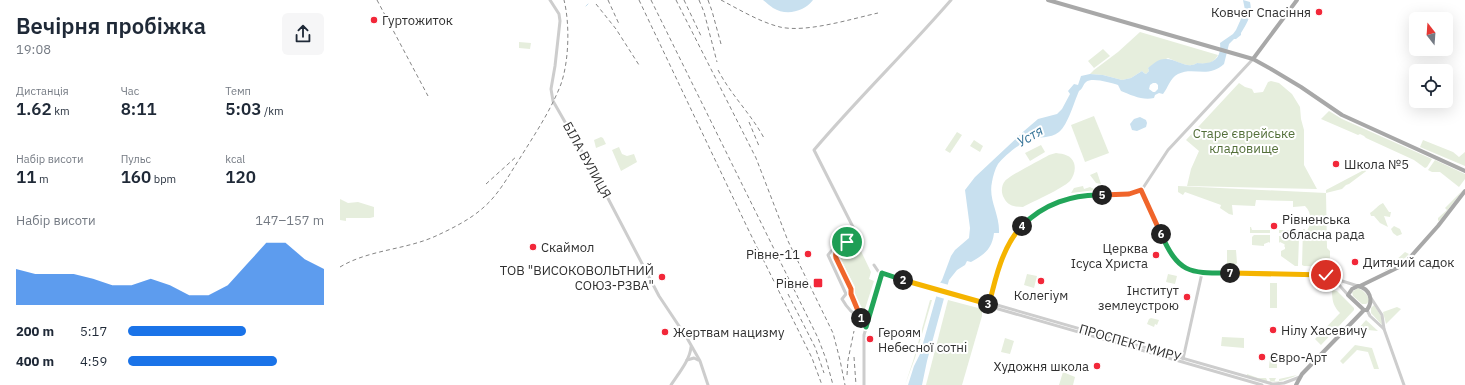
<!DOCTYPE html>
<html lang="uk">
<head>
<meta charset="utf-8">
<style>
	body { margin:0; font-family:"IBM Plex Sans",sans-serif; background:#f6f6f7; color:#1f2937; height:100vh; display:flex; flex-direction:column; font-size:15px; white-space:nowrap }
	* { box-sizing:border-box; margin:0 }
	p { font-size:13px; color:#747a83 }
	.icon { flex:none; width:22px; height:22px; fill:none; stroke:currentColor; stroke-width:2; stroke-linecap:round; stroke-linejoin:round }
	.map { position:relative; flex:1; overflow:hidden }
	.drawer { display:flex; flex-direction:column; background:#fff; width:340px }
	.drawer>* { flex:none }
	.needle { width:26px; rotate:343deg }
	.tools { position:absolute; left:1069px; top:12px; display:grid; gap:8px }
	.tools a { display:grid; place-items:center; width:44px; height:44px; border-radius:6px; background:#fff; box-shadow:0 4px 16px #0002; font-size:20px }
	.pin { position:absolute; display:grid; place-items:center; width:34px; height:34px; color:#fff; margin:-17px; border:2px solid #fff; border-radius:50%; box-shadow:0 1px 4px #0007 }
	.km { position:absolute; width:20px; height:20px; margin:-10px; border-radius:50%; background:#222; color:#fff; font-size:11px; line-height:20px; text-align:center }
	.round { display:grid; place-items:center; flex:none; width:42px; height:42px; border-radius:6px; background:#f6f6f7 }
	.summary { display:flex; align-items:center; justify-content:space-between; height:68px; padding:0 16px }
	h1 { font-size:22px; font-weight:600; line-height:30px }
	.stats { display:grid; grid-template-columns:repeat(3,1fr); gap:6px; height:68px; padding:4px 16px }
	.stats div { display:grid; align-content:center }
	.stats b { font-size:17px; font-weight:600 }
	.stats small { font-size:11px; font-weight:400 }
	.stats p { font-size:11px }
	.chart { height:112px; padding:8px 16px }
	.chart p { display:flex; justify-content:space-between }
	.chart svg { width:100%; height:72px; margin-top:4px; fill:#1a73e8; opacity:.7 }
	ul { padding:0 16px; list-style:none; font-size:13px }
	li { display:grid; grid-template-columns:64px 48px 1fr; align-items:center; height:30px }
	li i { height:10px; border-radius:5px; background:#1a73e8 }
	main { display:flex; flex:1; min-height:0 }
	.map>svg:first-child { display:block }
	.green { fill:#e6eedd }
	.water { fill:#c8e0ef; fill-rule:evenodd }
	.pier { fill:#fff }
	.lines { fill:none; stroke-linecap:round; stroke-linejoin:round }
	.stream { stroke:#c8e0ef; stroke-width:1 }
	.minor { stroke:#cdcdcd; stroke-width:3 }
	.major { stroke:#a8a8a8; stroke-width:4 }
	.rail { stroke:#858585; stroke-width:1; stroke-dasharray:4 3; stroke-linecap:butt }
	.split-1-casing { stroke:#fff; stroke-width:8 }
	.split-2-casing { stroke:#fff; stroke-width:8 }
	.split-3-casing { stroke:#fff; stroke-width:8 }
	.split-4-casing { stroke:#fff; stroke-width:8 }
	.split-5-casing { stroke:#fff; stroke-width:8 }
	.split-6-casing { stroke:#fff; stroke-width:8 }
	.split-7-casing { stroke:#fff; stroke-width:8 }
	.split-8-casing { stroke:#fff; stroke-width:8 }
	.split-1 { stroke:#f0652b; stroke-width:5 }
	.split-2 { stroke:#22a559; stroke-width:5 }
	.split-3 { stroke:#f5b400; stroke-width:5 }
	.split-4 { stroke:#f5b400; stroke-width:5 }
	.split-5 { stroke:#22a559; stroke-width:5 }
	.split-6 { stroke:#f0652b; stroke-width:5 }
	.split-7 { stroke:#22a559; stroke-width:5 }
	.split-8 { stroke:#f5b400; stroke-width:5 }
	.poi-dot { fill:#f22739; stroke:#fff; stroke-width:1.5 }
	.labels { text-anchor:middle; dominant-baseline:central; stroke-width:4; stroke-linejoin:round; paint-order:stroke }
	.poi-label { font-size:13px; fill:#303030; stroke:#fff; text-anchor:start }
	.park-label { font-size:13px; fill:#536f39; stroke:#fff }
	.street-label { font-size:13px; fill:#303030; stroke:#fff }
	.water-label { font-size:14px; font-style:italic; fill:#377498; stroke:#fff }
</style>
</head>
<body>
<main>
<section class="drawer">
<div class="summary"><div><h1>Вечірня пробіжка</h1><p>19:08</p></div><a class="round"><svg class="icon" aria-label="share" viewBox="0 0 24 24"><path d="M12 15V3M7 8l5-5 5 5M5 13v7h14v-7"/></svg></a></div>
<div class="stats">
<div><p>Дистанція</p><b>1.62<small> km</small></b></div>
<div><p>Час</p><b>8:11</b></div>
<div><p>Темп</p><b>5:03<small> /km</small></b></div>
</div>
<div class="stats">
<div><p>Набір висоти</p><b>11<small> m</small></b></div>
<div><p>Пульс</p><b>160<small> bpm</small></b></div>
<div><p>kcal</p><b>120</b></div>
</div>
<div class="chart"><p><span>Набір висоти</span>147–157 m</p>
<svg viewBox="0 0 160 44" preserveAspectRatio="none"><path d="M0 44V22L10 25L20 25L30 25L40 28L50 32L60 32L70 28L80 32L90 38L100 38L110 32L120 19L130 6L140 6L150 16L160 22V44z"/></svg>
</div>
<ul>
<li><b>200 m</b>5:17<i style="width:60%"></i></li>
<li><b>400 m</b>4:59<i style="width:76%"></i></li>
</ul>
</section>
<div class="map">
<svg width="1125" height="385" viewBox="0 0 1125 385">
	<rect width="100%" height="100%" fill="#fff"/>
	<g class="green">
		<path d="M800 32 878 55C873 64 866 65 857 63 849 69 836 61 828 58L808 68 809 71 806 74 804 73 802 71 791 78 782 80 763 75 750 74 754 70 778 52Z"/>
		<polygon points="179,42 191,43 190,49 179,48"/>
		<polygon points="763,49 770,56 754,68 748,61"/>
		<polygon points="931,81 939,83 952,94 960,107 961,119 964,130 964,165 977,189 847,186 851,169 859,151 846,140 899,83 905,87 912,89 914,93 923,92 928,82"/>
		<polygon points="989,111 1002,119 1092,159 1087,167 1085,168 1074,160 1026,138 1024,136 1020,134 1018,135 981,119"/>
		<polygon points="754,116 769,153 745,162 731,125"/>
		<polygon points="617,132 622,135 610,153 605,150"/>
		<polygon points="261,137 263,138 266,144 256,148 254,140"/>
		<polygon points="634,140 643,146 640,152 630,146"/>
		<polygon points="1083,140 1113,152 1119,157 1125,152 1125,166 1080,147"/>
		<polygon points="701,145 705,152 690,161 685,153"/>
		<polygon points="279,147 282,154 287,156 294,154 297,162 281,171 272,150"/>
		<path d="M716 153C724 154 731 155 734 163 736 169 734 176 730 181 722 189 694 201 683 207 675 207 668 206 664 198 661 193 661 186 665 181 670 175 701 160 709 155Z"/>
		<polygon points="1095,160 1125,174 1125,179 1119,187 1100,172 1092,172 1088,170"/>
		<path d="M1027 161 1033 166 1009 184 1006 185 1002 189 986 193 987 248 990 251V264L988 267 964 266 962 265 963 229H965V232H966C972 225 972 212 965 206L953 207V201L916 200 915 206 892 205 893 215 889 214 880 208 881 205 845 192 843 195 838 192V186L986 193V190L1022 171Z"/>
		<polygon points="757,172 761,184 756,183 750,175"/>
		<polygon points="743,186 744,189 750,187 756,190 731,193 734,188"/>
		<polygon points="1123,190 1100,220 1098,221 1098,218 1107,210 1105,208"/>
		<polygon points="0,199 8,203 18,202 34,207 34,217 30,218 6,218 6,221 0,220"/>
		<path d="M1043 203 1049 212H1051L1050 217 1044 216 1048 227 1040 223 1034 216H1031L1030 213C1035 210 1038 205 1043 203Z"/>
		<polygon points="1054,226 1060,229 1062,234 1057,236 1053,233 1051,229"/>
		<polygon points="910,227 911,227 912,230 930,230 930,233 910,233"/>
		<polygon points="939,230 959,230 959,234 939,233"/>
		<polygon points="914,235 930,235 930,243 929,242 924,244 924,246 912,245 912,237"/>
		<polygon points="957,235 959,238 958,266 955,266 941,256 941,251 945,249 945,247 944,246 945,245 944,244 940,242 939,243 939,236"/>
		<polygon points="515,246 519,247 531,272 529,279 534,281 524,312 515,294 515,287 499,256 502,252"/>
		<polygon points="887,250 896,250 897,263 895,265 887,265"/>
		<polygon points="1065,252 1069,254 1059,264 1044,271"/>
		<polygon points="687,274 697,276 694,288 684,285"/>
		<polygon points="828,274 837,276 835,284 826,282"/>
		<rect x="930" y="283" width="7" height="25"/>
		<path d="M1018 288C1024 291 1027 294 1030 301L1026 304H1022L1013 296 1012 292Z"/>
		<path d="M992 290 997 291 1014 308V310L981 345 975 339 1000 313C993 306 992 300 992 290Z"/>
		<polygon points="590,300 592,300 575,358 565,385 574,358"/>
		<polygon points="608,300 642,309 642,316 622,385 586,385"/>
		<polygon points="1034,305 1041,316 1042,325 1031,313 1031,308"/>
		<polygon points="1057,307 1061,309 1046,324 1043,312"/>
		<polygon points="811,318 819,320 817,325 815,324 814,327 807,324 809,319"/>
		<polygon points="1026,320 1038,331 1018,329"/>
		<polygon points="727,326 838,359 837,359"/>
		<polygon points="882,337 904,338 904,348 881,346"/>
		<polygon points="665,338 674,341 670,354 661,352"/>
		<polygon points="1015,345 1032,348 1039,369 1034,369 1028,352 1017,350 1003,364 1000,361"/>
		<polygon points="930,354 937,354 937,368 929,368"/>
		<polygon points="723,372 735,377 733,385 719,385"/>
		<path d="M907 374 918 378H926L928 382H931L929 378H936L934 382H939V379L957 375C937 385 927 382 907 376Z"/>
	</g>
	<g class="water">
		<path d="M423 0H473C464 12 446 16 433 8 430 6 427 3 423 0Z"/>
		<path d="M903 0 910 2C913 14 907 23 901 33V35L896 39H894L889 44 884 64C867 79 854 66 838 74 830 78 828 88 823 94L819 93 815 95 814 98C803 101 791 95 781 91L778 85C771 83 752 77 746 82 743 84 743 89 739 91 734 102 728 125 719 132 710 139 699 136 689 140 680 143 664 156 658 164 655 169 653 176 652 182 648 200 660 214 659 233H654C652 249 645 254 631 262L627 261 625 265 617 270 609 280 587 361 582 385H568L574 366 580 354 600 283 602 280 611 256 615 250 629 238 630 228 625 190 635 177 684 131 698 119 717 114 722 109 730 94 728 91 734 84 738 85 741 76 750 74 763 75 782 80 791 78 802 71 804 73 806 74 809 71 808 68C813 64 818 59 825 59 836 58 847 70 857 63 871 65 882 60 880 43L893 34 896 30 905 10ZM813 83H816L818 85V89L815 92H813L809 89 810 85Z"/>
		<polygon points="800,117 806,120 807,123 806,127 797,131 792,130 790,124 794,119"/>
	</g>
	<polygon class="pier" points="598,282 609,285 605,299 595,296"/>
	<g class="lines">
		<polyline class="stream" points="246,6 248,4"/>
		<g class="minor">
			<polyline points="210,0 219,14 220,21 215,66 211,89 213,101 261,185 319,296 347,338 360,361 368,385"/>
			<path d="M801 191 830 253C837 265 848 271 862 273L983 275 1018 286"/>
			<polyline points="801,191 828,150 913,59"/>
			<polyline points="499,246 495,254 496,258 511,289 511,294 526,327"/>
			<polyline points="534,265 538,271 542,273 649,305 655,308 922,385"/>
			<polyline points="993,278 1008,295"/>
			<polyline points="1031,298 1042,315 1044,329 1064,385"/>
			<polyline points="649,305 657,305 936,385"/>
			<path d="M649 305C655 276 665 239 688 220 694 214 702 211 709 207 718 202 727 198 737 196 759 193 780 196 801 191"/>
			<polyline points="1027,310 1030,316 1044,329"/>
			<path d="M520 317C512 314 506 306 502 299L506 294 488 255 493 249 518 237 474 150C518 98 567 51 611 0"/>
			<polyline points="843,359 862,273"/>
			<polyline points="347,360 354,358 358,360"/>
			<polyline points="934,384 944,383 960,377"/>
			<path d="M331 385C338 374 350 360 351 347"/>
			<polyline points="524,385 524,335 542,273"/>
		</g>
		<g class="major">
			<polyline points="708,0 913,59 931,69 961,87 1002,115 1125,171"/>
			<polyline points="913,59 957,0"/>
			<path d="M1018 286C1030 289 1034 300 1027 310H1024L1008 295 1012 289Z"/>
			<polyline points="1020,286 1059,267 1066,262 1098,226 1125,191"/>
			<polyline points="956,385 962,374 1024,310"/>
		</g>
		<g class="rail">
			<polyline points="37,0 88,96"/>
			<polyline points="268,0 279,24"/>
			<polyline points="299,0 408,229 472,358 482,385"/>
			<polyline points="311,0 478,338 486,359 493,385"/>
			<polyline points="336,0 416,158 448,241 493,333 500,360 505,385"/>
			<polyline points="344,0 362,38"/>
			<polyline points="359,0 364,12 377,62"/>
			<polyline points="368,0 372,11 381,44"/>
			<path d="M381 0C400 10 420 22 440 27 466 33 511 19 538 13"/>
			<polyline points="256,4 276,29 299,65"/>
			<path d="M378 70C391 95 411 114 424 138"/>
			<polyline points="409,122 419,146"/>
			<polyline points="146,184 177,156"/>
			<path d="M0 267C30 249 67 250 98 235 113 228 131 219 144 207 159 194 169 175 180 158 195 134 211 110 221 84 229 61 230 24 224 0"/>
			<polyline points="448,294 475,347 484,373"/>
			<polyline points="514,357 516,385"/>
			<polyline points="507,375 508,360 514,331"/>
		</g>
	</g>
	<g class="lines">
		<g class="split-1-casing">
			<path id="split-1" d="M507 242C500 246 494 249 496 258L511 289V294L521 318"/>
		</g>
		<g class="split-2-casing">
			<polyline id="split-2" points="521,318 526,327 542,273 563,280"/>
		</g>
		<g class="split-3-casing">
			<polyline id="split-3" points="563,280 648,304"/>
		</g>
		<g class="split-4-casing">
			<path id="split-4" d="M648 304 649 305C655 279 663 245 682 226"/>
		</g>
		<g class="split-5-casing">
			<path id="split-5" d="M682 226C703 204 733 194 762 195"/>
		</g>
		<g class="split-6-casing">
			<polyline id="split-6" points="762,195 789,194 801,190 821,234"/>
		</g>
		<g class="split-7-casing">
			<path id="split-7" d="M821 234C839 274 849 273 890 273"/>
		</g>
		<g class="split-8-casing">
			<polyline id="split-8" points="890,273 986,275"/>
		</g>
		<use href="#split-1" class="split-1"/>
		<use href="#split-2" class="split-2"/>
		<use href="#split-3" class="split-3"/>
		<use href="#split-4" class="split-4"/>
		<use href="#split-5" class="split-5"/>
		<use href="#split-6" class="split-6"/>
		<use href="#split-7" class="split-7"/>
		<use href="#split-8" class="split-8"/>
	</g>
	<g class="poi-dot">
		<circle cx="979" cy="12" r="4"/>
		<circle cx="34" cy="20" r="4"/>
		<circle cx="996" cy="164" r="4"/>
		<circle cx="934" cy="226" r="4"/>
		<circle cx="193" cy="247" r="4"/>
		<circle cx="468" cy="254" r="4"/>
		<circle cx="816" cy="255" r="4"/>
		<circle cx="1015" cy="262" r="4"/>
		<circle cx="322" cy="277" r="4"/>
		<circle cx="701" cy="281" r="4"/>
		<rect x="473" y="278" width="10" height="10" rx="2"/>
		<circle cx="847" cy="297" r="4"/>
		<circle cx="933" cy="330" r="4"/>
		<circle cx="325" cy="332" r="4"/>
		<circle cx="530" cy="339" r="4"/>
		<circle cx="922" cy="357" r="4"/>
		<circle cx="757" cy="366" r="4"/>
	</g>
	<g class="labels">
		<g class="poi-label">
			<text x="971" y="12" text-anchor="end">Ковчег Спасіння</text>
			<text x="42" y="20">Гуртожиток</text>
			<text x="1004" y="164">Школа №5</text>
			<text x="942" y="219">Рівненська<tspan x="942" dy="15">обласна рада</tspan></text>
			<text x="201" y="247">Скаймол</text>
			<text x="808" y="248" text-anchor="end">Церква<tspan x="808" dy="15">Ісуса Христа</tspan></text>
			<text x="460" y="254" text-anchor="end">Рівне-11</text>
			<text x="1023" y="262">Дитячий садок</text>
			<text x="314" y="270" text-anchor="end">ТОВ "ВИСОКОВОЛЬТНИЙ<tspan x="314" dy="15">СОЮЗ-РЗВА"</tspan></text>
			<text x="469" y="283" text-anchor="end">Рівне</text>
			<text x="839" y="290" text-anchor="end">Інститут<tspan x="839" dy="15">землеустрою</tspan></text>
			<text x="701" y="295" text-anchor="middle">Колегіум</text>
			<text x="941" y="330">Нілу Хасевичу</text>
			<text x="333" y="332">Жертвам нацизму</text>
			<text x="538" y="332">Героям<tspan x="538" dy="15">Небесної сотні</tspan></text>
			<text x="930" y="357">Євро-Арт</text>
			<text x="749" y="366" text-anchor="end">Художня школа</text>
		</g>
		<g class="park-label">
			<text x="904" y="133">Старе єврейське<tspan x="904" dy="15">кладовище</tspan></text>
		</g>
		<g class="street-label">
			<text transform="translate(247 160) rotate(61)">БІЛА ВУЛИЦЯ</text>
			<text transform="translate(790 343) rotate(16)">ПРОСПЕКТ МИРУ</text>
		</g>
		<g class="water-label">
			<text transform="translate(690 136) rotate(-30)">Устя</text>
		</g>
	</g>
</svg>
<div class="tools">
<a><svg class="needle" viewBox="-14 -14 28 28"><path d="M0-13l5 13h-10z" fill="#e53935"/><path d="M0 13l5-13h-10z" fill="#747a83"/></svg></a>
<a><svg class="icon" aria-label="locate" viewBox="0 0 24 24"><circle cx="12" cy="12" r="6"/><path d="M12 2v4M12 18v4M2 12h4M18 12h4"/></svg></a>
</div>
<div class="pin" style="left:507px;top:242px;background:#1e9e55"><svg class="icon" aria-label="arrive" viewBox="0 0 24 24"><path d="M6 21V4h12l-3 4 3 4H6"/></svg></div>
<div class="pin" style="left:986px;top:275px;background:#d93025"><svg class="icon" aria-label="check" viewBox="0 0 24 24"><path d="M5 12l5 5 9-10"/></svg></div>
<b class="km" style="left:521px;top:318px">1</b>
<b class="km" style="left:563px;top:280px">2</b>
<b class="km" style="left:648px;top:304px">3</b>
<b class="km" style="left:682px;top:226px">4</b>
<b class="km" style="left:762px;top:195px">5</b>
<b class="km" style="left:821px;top:234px">6</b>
<b class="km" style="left:890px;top:273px">7</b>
</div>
</main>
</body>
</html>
